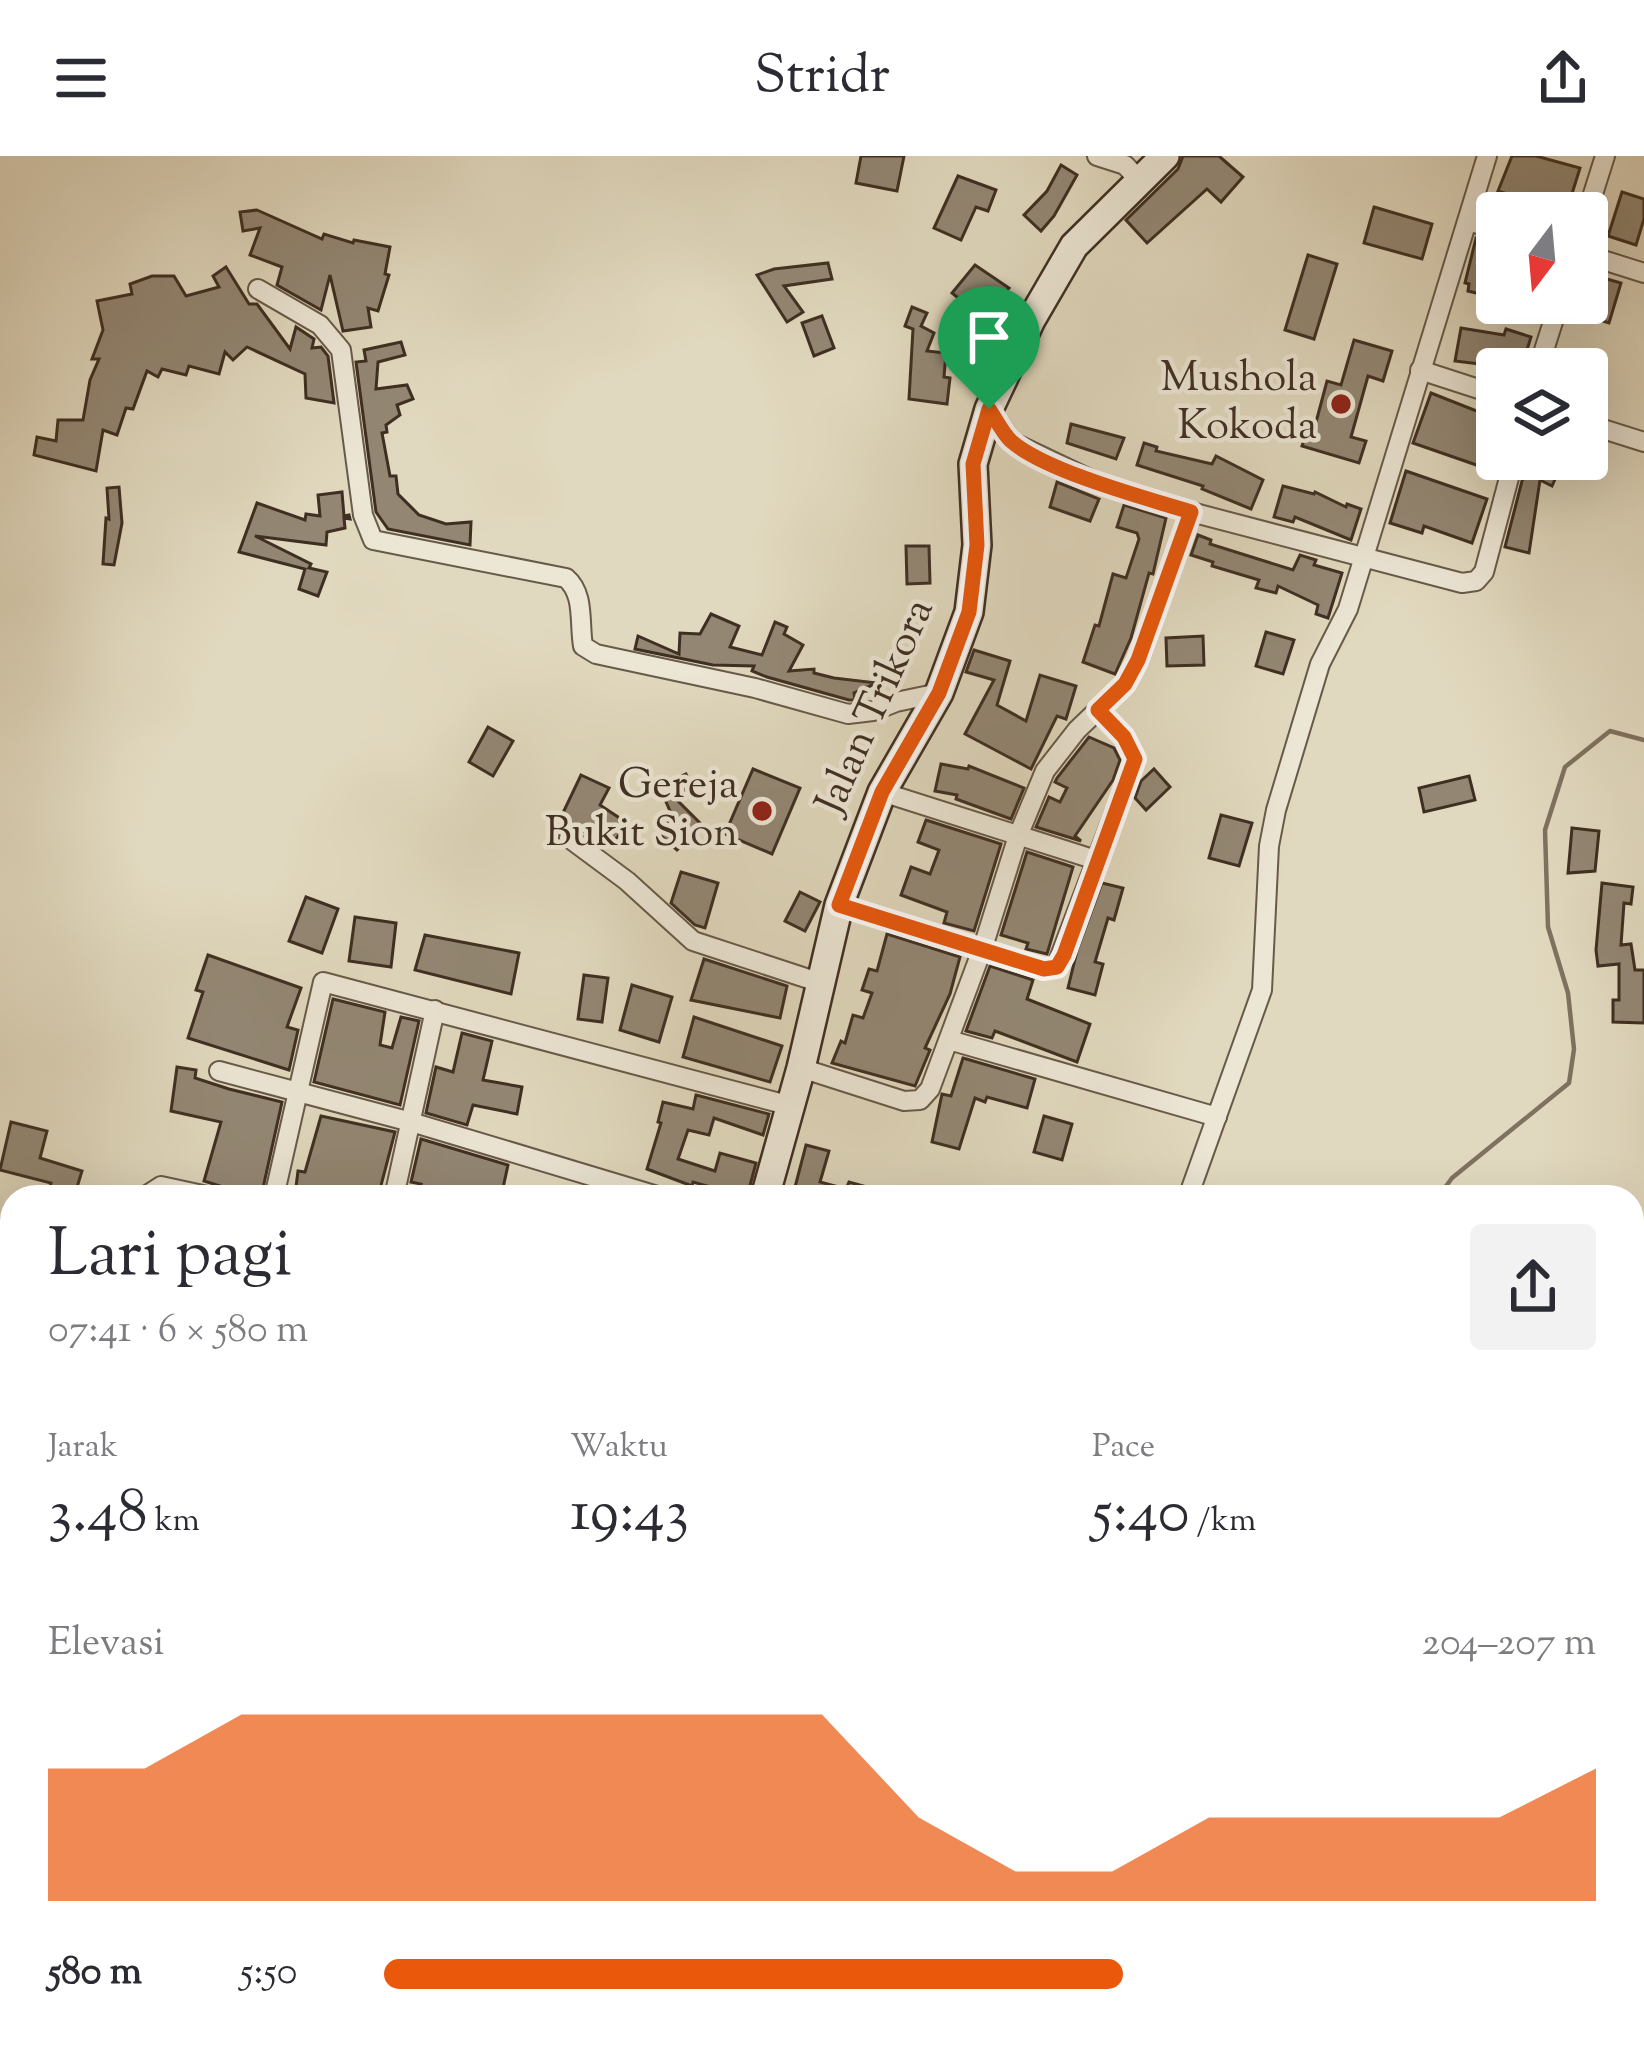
<!DOCTYPE html>
<html lang="id">
<head>
<meta charset="utf-8">
<style>
	body { margin:0; font-family:"Sorts Mill Goudy",serif; background:#f2f2f3; color:#2b2b33; height:100vh; display:flex; flex-direction:column; font-size:45px; white-space:nowrap }
	* { box-sizing:border-box; margin:0 }
	p { font-size:39px; color:#7c7c81 }
	.icon { flex:none; width:66px; height:66px; fill:none; stroke:currentColor; stroke-width:2; stroke-linecap:round; stroke-linejoin:round }
	.map { position:relative; flex:1; overflow:hidden }
	.sheet { position:absolute; left:0px; top:1029px; width:1644px; height:861px; display:flex; flex-direction:column; background:#fff; border-radius:36px 36px 0 0; box-shadow:0 12px 48px #0002 }
	.sheet>* { flex:none }
	.needle { width:78px; rotate:196deg }
	.buttons { position:absolute; left:1476px; top:36px; display:grid; gap:24px }
	.buttons a { display:grid; place-items:center; width:132px; height:132px; border-radius:12px; background:#fff; box-shadow:0 12px 48px #0002; font-size:60px }
	.pin { position:absolute; display:grid; place-items:center; width:102px; height:102px; color:#fff; margin:-123px -51px; border-radius:50% 50% 50% 0; rotate:-45deg; box-shadow:0 0 12px #0007 }
	.pin .icon { rotate:45deg }
	.round { display:grid; place-items:center; flex:none; width:126px; height:126px; border-radius:12px; background:#f2f2f3 }
	.overview { display:flex; align-items:center; justify-content:space-between; height:204px; padding:0 48px }
	h1 { font-size:66px; font-weight:600; line-height:90px }
	.metrics { display:grid; grid-template-columns:repeat(3,1fr); gap:18px; height:204px; padding:12px 48px }
	.metrics div { display:grid; align-content:center }
	.metrics b { font-size:60px; font-weight:600 }
	.metrics small { font-size:33px; font-weight:400 }
	.metrics p { font-size:33px }
	.chart { height:336px; padding:24px 48px }
	.chart p { display:flex; justify-content:space-between }
	.chart svg { width:100%; height:216px; margin-top:12px; fill:#ea580c; opacity:.7 }
	ul { padding:0 48px; list-style:none; font-size:39px }
	li { display:grid; grid-template-columns:192px 144px 1fr; align-items:center; height:90px }
	li i { height:30px; border-radius:15px; background:#ea580c }
	header { display:flex; justify-content:space-between; align-items:center; height:156px; padding:0 48px; background:#fff; font-size:54px; font-weight:600 }
	.map>svg:first-child { display:block }
	.lines { fill:none; stroke-linecap:round; stroke-linejoin:round }
	.stream { stroke:#7f7260; stroke-width:4.5 }
	.building { fill:#938774; stroke:#3f2f22; stroke-width:3 }
	.street-casing { stroke:#685a49; stroke-width:22 }
	.secondary-casing { stroke:#3f2f22; stroke-width:32 }
	.street { stroke:#ece6d5; stroke-width:18 }
	.secondary { stroke:#ece6d5; stroke-width:27 }
	.route-casing { stroke:#fff; stroke-width:24 }
	.route { stroke:#ea580c; stroke-width:15 }
	.poi-dot { fill:#8f2418; stroke:#ece6d5; stroke-width:4.5 }
	.labels { text-anchor:middle; dominant-baseline:central; stroke-width:9; stroke-linejoin:round; paint-order:stroke }
	.poi-label { font-size:42px; fill:#3f2f22; stroke:#ece6d5; text-anchor:end }
	.street-label { font-size:42px; fill:#3f2f22; stroke:#ece6d5 }
</style>
</head>
<body>
<header><svg class="icon" aria-label="menu" viewBox="0 0 24 24"><path d="M4 6h16M4 12h16M4 18h16"/></svg>Stridr<svg class="icon" aria-label="share" viewBox="0 0 24 24"><path d="M12 15V3M7 8l5-5 5 5M5 13v7h14v-7"/></svg></header>
<div class="map">
<svg width="1644" height="1889" viewBox="0 0 1644 1889">
	<rect width="100%" height="100%" fill="#e1d9bf"/>
	<filter id="stains"><feTurbulence type="fractalNoise" baseFrequency=".00167" numOctaves="4"/><feColorMatrix values="0 0 0 0 .2 0 0 0 0 .09 0 0 0 0 .02 0 0 0 .5 -.17"/></filter>
	<radialGradient id="worn" r=".72"><stop offset=".6" stop-color="#630" stop-opacity="0"/><stop offset="1" stop-color="#630" stop-opacity=".3"/></radialGradient>
	<g class="lines">
		<g class="stream">
			<polyline points="1438,1041 1452,1022 1569,927 1574,893 1568,837 1548,771 1545,674 1565,611 1610,575 1644,584"/>
			<polyline points="1632,1226 1644,1223"/>
			<polyline points="1632,1377 1637,1402 1632,1404"/>
			<polyline points="625,1889 625,1878"/>
		</g>
	</g>
	<g class="building">
		<polygon points="861,0 904,0 897,35 856,27"/>
		<polygon points="1183,0 1219,0 1243,21 1221,46 1207,33 1147,87 1126,64 1178,13"/>
		<polygon points="1512,0 1536,0 1580,12 1566,57 1498,35"/>
		<polygon points="1061,9 1077,19 1054,60 1041,75 1024,59 1047,35"/>
		<polygon points="958,20 996,34 988,55 976,51 961,84 934,72"/>
		<polygon points="1622,36 1644,43 1644,63 1636,89 1608,80"/>
		<polygon points="1374,51 1432,68 1422,103 1364,87"/>
		<polygon points="257,54 322,83 324,78 353,87 354,84 390,91 385,118 389,119 378,155 368,152 371,171 343,175 330,119 321,154 277,129 282,111 250,99 260,72 243,75 240,56"/>
		<polygon points="1476,82 1497,87 1497,142 1468,135 1469,128 1465,127"/>
		<polygon points="1308,99 1337,108 1314,183 1285,174"/>
		<polygon points="828,107 832,123 784,130 803,156 787,166 757,119 774,113"/>
		<polygon points="975,109 1009,132 984,163 952,137"/>
		<polygon points="226,111 249,148 257,148 290,193 296,171 314,183 312,192 321,191 328,200 334,247 306,242 305,218 247,191 233,204 225,196 219,218 189,210 186,219 162,213 158,221 147,215 133,253 126,252 117,279 103,274 96,315 34,299 37,281 56,285 58,264 83,264 90,224 99,203 92,203 103,174 97,145 132,138 130,128 152,120 174,120 186,140 219,131 213,120"/>
		<polygon points="1593,119 1621,127 1609,167 1582,159"/>
		<polygon points="912,151 927,157 921,170 934,177 927,195 946,197 944,221 950,222 947,248 909,243 913,173 905,170"/>
		<polygon points="822,160 834,192 814,200 802,167"/>
		<polygon points="1461,172 1504,179 1506,173 1531,181 1521,213 1455,205"/>
		<polygon points="1354,184 1392,195 1383,225 1368,220 1351,281 1366,285 1359,307 1302,290 1309,268 1315,270 1327,225 1341,229"/>
		<polygon points="401,186 405,199 378,206 376,233 407,229 413,243 397,249 400,259 386,269 387,276 382,277 390,320 396,320 398,338 419,359 446,368 471,366 470,389 388,373 376,356 356,206 366,205 364,194"/>
		<polygon points="1431,237 1497,263 1497,291 1488,313 1413,287"/>
		<polygon points="1071,268 1124,282 1116,303 1067,287"/>
		<polygon points="1144,287 1157,291 1156,295 1212,308 1216,300 1263,324 1251,353 1202,333 1203,330 1137,309"/>
		<polygon points="1534,303 1564,303 1552,330 1540,324 1529,397 1505,391 1522,325"/>
		<polygon points="1406,315 1487,343 1472,387 1424,370 1422,377 1390,367"/>
		<polygon points="1057,326 1099,343 1090,365 1050,351"/>
		<polygon points="1283,330 1314,338 1315,336 1346,351 1347,348 1361,353 1351,384 1295,361 1293,366 1274,361"/>
		<polygon points="119,331 122,367 114,409 103,408 106,362 109,363 107,332"/>
		<polygon points="342,336 344,360 349,359 350,363 344,362 345,372 327,376 326,389 255,380 311,408 309,412 327,416 318,440 299,433 305,413 239,396 257,347 305,364 306,358 320,360 318,339"/>
		<polygon points="1124,349 1166,362 1153,418 1149,417 1131,482 1115,518 1083,506 1095,469 1099,470 1113,418 1126,422 1139,383 1137,377 1117,371"/>
		<polygon points="1198,379 1211,384 1210,388 1293,414 1300,399 1316,404 1314,409 1342,417 1328,462 1316,458 1318,449 1278,430 1276,437 1256,432 1259,424 1212,410 1213,406 1191,399"/>
		<polygon points="906,390 929,390 930,427 907,428"/>
		<polygon points="711,458 739,470 730,491 762,499 775,466 787,471 784,478 803,489 789,515 814,513 814,517 834,522 877,527 854,537 855,544 849,544 767,521 752,515 754,510 713,509 635,493 638,480 679,498 680,477 700,478"/>
		<polygon points="1266,476 1294,484 1283,518 1256,510"/>
		<polygon points="1203,480 1204,509 1167,510 1166,482"/>
		<polygon points="974,494 1010,505 997,549 1026,565 1040,519 1076,530 1066,563 1057,560 1031,613 965,578 994,524 966,516"/>
		<polygon points="488,571 513,585 493,620 469,606"/>
		<polygon points="1089,581 1114,592 1120,604 1113,624 1075,680 1081,685 1036,671 1049,641 1060,646 1067,632 1055,626 1057,622"/>
		<polygon points="941,608 968,613 969,610 1024,632 1011,663 956,643 957,639 935,635"/>
		<polygon points="753,613 800,632 772,698 725,678"/>
		<polygon points="1154,613 1170,631 1146,654 1135,642 1141,625"/>
		<polygon points="686,618 693,635 675,642 702,669 677,694 658,677 673,662 657,625 661,629"/>
		<polygon points="581,619 609,632 600,649 627,667 611,690 560,663"/>
		<polygon points="1469,620 1475,644 1424,656 1419,632"/>
		<polygon points="1221,659 1252,667 1239,710 1209,702"/>
		<polygon points="926,664 1001,688 974,775 944,767 947,756 901,739 911,711 930,718 939,694 918,686"/>
		<polygon points="1572,672 1599,675 1595,715 1568,717"/>
		<polygon points="1027,696 1073,711 1047,798 1026,793 1028,787 1001,779"/>
		<polygon points="681,716 718,727 705,772 695,769 671,747"/>
		<polygon points="1102,727 1123,732 1114,764 1108,762 1095,806 1103,808 1095,839 1068,832 1077,795"/>
		<polygon points="1602,727 1633,731 1631,748 1624,747 1621,789 1631,788 1635,814 1644,814 1644,867 1613,866 1613,844 1619,844 1619,808 1598,810 1596,794"/>
		<polygon points="800,736 820,746 805,775 785,765"/>
		<polygon points="306,741 338,753 322,797 289,785"/>
		<polygon points="355,761 396,767 391,811 349,805"/>
		<polygon points="887,778 960,801 950,838 925,892 930,894 915,930 832,907 841,885 845,887 853,859 863,862 872,837 862,834 869,813 877,815"/>
		<polygon points="425,779 519,797 511,838 415,814"/>
		<polygon points="208,799 301,832 287,871 298,874 289,914 188,882 203,836 196,834"/>
		<polygon points="704,803 787,830 780,862 691,844"/>
		<polygon points="990,810 1033,824 1027,843 1090,868 1077,906 995,875 992,882 966,875"/>
		<polygon points="584,819 608,822 602,866 578,863"/>
		<polygon points="632,829 672,841 659,886 620,874"/>
		<polygon points="333,843 385,856 380,889 392,892 401,861 419,865 400,949 314,926"/>
		<polygon points="694,861 782,890 770,926 683,901"/>
		<polygon points="462,877 492,885 483,924 522,931 517,958 473,949 467,969 426,957 436,911 453,916"/>
		<polygon points="963,902 1035,923 1027,952 987,941 985,946 975,942 959,993 932,986 942,938 951,940"/>
		<polygon points="177,911 196,914 195,922 229,933 282,946 261,1041 229,1034 225,1041 220,1030 204,1025 221,966 171,955"/>
		<polygon points="696,939 769,958 763,979 714,962 709,979 688,974 678,1003 715,1015 720,997 756,1007 747,1041 693,1026 692,1030 647,1013 661,967 658,966 663,946 693,953"/>
		<polygon points="321,960 395,976 378,1041 295,1039 298,1015 305,1016"/>
		<polygon points="1044,960 1072,968 1062,1004 1034,996"/>
		<polygon points="11,966 47,975 40,1002 82,1015 74,1041 47,1041 51,1027 0,1014"/>
		<polygon points="421,983 508,1009 501,1041 416,1041 421,1028 411,1026"/>
		<polygon points="806,989 829,995 820,1026 846,1033 849,1026 889,1037 888,1041 784,1041 786,1032 794,1035"/>
	</g>
	<g class="lines">
		<g class="street-casing">
			<g id="street">
				<polyline points="1097,0 1125,9 1141,26"/>
				<polyline points="1587,57 1605,0"/>
				<polyline points="1468,65 1497,74"/>
				<polyline points="1587,99 1644,117"/>
				<path d="M258 133 320 169 341 194 363 359 373 384 566 422C585 438 579 467 583 490L596 498 755 532 848 558 873 555 896 546 939 537"/>
				<polyline points="1538,213 1559,147"/>
				<polyline points="1420,214 1497,239"/>
				<polyline points="989,253 1012,286 1100,328 1191,356 1462,427 1476,425 1484,416 1514,303"/>
				<polyline points="1587,268 1644,286"/>
				<polyline points="882,636 1096,704"/>
				<polyline points="569,682 627,725 693,785 821,827"/>
				<polyline points="839,749 1044,813 1056,811 1135,603 1123,581 1098,554"/>
				<polyline points="949,884 1217,961"/>
				<polyline points="801,912 904,945 920,944 930,933 983,791 1018,680 1045,615 1077,574 1125,528 1139,504 1191,356"/>
				<polyline points="219,915 411,966 661,1041"/>
				<polyline points="144,1041 161,1030 212,1041"/>
				<polyline points="274,1041 323,826 791,950"/>
				<polyline points="394,1041 435,854"/>
				<polyline points="1188,1041 1262,834 1269,690 1276,654 1320,508 1348,453 1487,0"/>
				<polyline points="0,1129 12,1128"/>
				<polyline points="1632,1497 1644,1494"/>
				<polyline points="1632,1711 1644,1728"/>
				<polyline points="1632,1872 1642,1883"/>
				<polyline points="757,1889 766,1878"/>
				<polyline points="1088,1889 1094,1878"/>
				<polyline points="1353,1889 1362,1878"/>
			</g>
		</g>
		<g class="secondary-casing">
			<g id="secondary">
				<polyline points="765,1041 801,912 839,749 882,636 939,537 969,456 977,389 973,308 989,253 1031,164 1074,90 1165,0"/>
				<polyline points="1251,1878 1265,1889"/>
			</g>
		</g>
		<use href="#street" class="street"/>
		<use href="#secondary" class="secondary"/>
	</g>
	<g class="lines">
		<g class="route-casing">
			<path id="route" d="M989 253C996 263 1002 276 1011 285 1045 315 1145 342 1191 356L1138 504 1125 528 1098 554 1124 581 1135 603 1064 799 1057 811 1044 813 839 749 882 636 939 537 969 456 977 389 973 308Z"/>
		</g>
		<use href="#route" class="route"/>
	</g>
	<g class="poi-dot">
		<circle cx="1341" cy="248" r="12"/>
		<circle cx="762" cy="655" r="12"/>
	</g>
	<g class="labels">
		<g class="poi-label">
			<text x="1317" y="224">Mushola<tspan x="1317" dy="48">Kokoda</tspan></text>
			<text x="738" y="631">Gereja<tspan x="738" dy="48">Bukit Sion</tspan></text>
		</g>
		<g class="street-label">
			<text transform="translate(877 551) rotate(-66)">Jalan Trikora</text>
		</g>
	</g>
	<rect width="100%" height="100%" filter="url(#stains)"/>
	<rect width="100%" height="100%" fill="url(#worn)"/>
</svg>
<div class="buttons">
<a><svg class="needle" viewBox="-14 -14 28 28"><path d="M0-13l5 13h-10z" fill="#e53935"/><path d="M0 13l5-13h-10z" fill="#7c7c81"/></svg></a>
<a><svg class="icon" aria-label="layers" viewBox="0 0 24 24"><path d="M12 4l9 5-9 5-9-5zM3 14l9 5 9-5"/></svg></a>
</div>
<div class="pin" style="left:989px;top:253px;background:#1e9e55"><svg class="icon" aria-label="arrive" viewBox="0 0 24 24"><path d="M6 21V4h12l-3 4 3 4H6"/></svg></div>
<section class="sheet">
<div class="overview"><div><h1>Lari pagi</h1><p>07:41 · 6 × 580 m</p></div><a class="round"><svg class="icon" aria-label="share" viewBox="0 0 24 24"><path d="M12 15V3M7 8l5-5 5 5M5 13v7h14v-7"/></svg></a></div>
<div class="metrics">
<div><p>Jarak</p><b>3.48<small> km</small></b></div>
<div><p>Waktu</p><b>19:43</b></div>
<div><p>Pace</p><b>5:40<small> /km</small></b></div>
</div>
<div class="chart"><p><span>Elevasi</span>204–207 m</p>
<svg viewBox="0 0 160 44" preserveAspectRatio="none"><path d="M0 44V17L10 17L20 6L30 6L40 6L50 6L60 6L70 6L80 6L90 27L100 38L110 38L120 27L130 27L140 27L150 27L160 17V44z"/></svg>
</div>
<ul>
<li><b>580 m</b>5:50<i style="width:61%"></i></li>
</ul>
</section>
</div>
</body>
</html>
